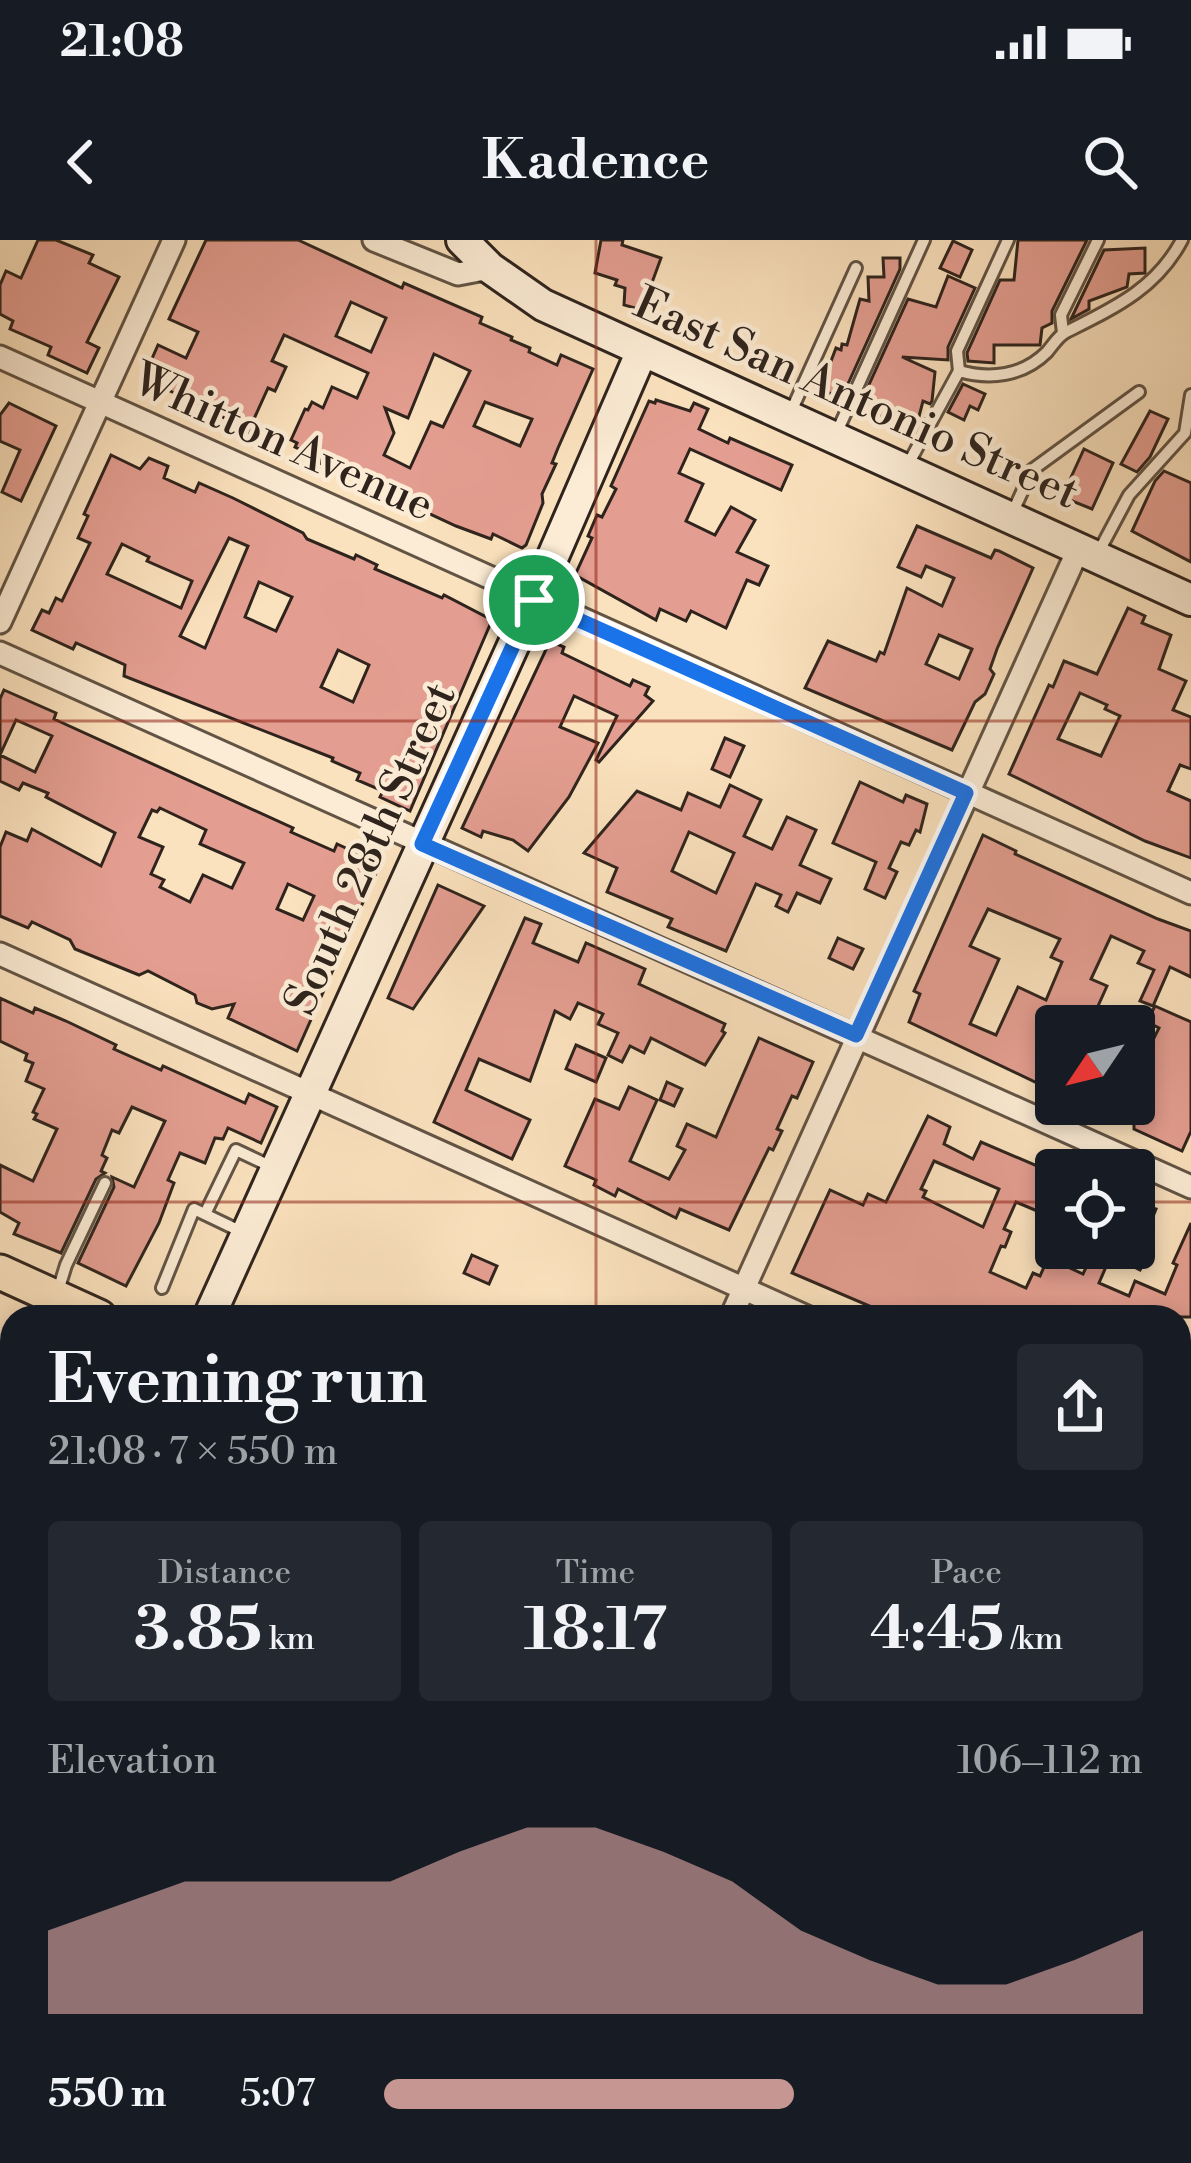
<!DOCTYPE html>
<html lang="en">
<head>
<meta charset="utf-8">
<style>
	body { margin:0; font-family:"Libre Bodoni",serif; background:#242831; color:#f1f3f6; height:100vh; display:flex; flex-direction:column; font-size:45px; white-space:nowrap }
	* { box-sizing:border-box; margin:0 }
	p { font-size:39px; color:#9ea1a6 }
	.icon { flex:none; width:66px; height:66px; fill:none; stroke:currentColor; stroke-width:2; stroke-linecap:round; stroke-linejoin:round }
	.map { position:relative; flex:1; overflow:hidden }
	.drawer { position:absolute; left:0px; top:1065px; width:1191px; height:858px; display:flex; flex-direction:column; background:#171b24; border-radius:36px 36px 0 0; box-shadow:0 6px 18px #0003 }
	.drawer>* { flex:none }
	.needle { width:78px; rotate:235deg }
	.controls { position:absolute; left:1035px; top:765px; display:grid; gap:24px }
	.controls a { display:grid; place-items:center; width:120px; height:120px; border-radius:12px; background:#171b24; box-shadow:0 6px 18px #0003; font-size:60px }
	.pin { position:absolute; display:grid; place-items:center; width:102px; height:102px; color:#fff; margin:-51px; border:6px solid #fff; border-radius:50%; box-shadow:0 3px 12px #0007 }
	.round { display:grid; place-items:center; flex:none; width:126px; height:126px; border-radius:12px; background:#242831 }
	.overview { display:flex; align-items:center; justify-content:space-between; height:204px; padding:0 48px }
	h1 { font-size:66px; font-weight:800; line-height:90px }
	.figures { display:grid; grid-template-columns:repeat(3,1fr); gap:18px; height:204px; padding:12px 48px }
	.figures div { display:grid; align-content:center; border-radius:12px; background:#242831; text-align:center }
	.figures b { font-size:60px; font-weight:800 }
	.figures small { font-size:33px; font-weight:400 }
	.figures p { font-size:33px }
	.chart { height:336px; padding:24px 48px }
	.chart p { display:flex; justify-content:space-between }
	.chart svg { width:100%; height:216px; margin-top:12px; fill:#c59692; opacity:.7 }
	ul { padding:0 48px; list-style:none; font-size:39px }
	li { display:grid; grid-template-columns:192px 144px 1fr; align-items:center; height:90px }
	li i { height:30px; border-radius:15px; background:#c59692 }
	.status { display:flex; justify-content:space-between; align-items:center; height:84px; padding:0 60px; background:#171b24; direction:ltr }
	.status svg { height:33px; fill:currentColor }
	header { display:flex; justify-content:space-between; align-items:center; height:156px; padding:0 48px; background:#171b24; font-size:54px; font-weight:800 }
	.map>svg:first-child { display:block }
	.building { fill:#e49e91; stroke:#2f241d; stroke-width:3; fill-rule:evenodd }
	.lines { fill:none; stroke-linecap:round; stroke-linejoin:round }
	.lane-casing { stroke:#625445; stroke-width:16 }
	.street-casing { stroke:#625445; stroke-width:27 }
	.secondary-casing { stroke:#2f241d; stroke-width:36 }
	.primary-casing { stroke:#2f241d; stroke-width:39 }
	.lane { stroke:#fcecd5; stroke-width:10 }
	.street { stroke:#fcecd5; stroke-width:21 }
	.secondary { stroke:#fcecd5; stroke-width:30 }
	.primary { stroke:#fbe2be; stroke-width:33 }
	.route-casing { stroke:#fff; stroke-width:24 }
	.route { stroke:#1a73e8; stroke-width:15 }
	.grid { fill:none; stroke:#8f2418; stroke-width:3; stroke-opacity:0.55 }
	.labels { text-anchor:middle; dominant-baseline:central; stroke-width:9; stroke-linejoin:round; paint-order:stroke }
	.street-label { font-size:45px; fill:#2f241d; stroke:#fcecd5 }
</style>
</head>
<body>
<div class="status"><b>21:08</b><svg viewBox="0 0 49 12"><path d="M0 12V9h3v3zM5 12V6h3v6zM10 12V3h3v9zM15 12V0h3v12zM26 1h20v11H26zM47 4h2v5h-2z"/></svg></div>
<header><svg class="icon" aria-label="back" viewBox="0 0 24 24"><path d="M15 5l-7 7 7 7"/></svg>Kadence<svg class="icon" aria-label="search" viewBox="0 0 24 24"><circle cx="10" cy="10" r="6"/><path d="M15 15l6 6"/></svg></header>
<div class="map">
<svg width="1191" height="1923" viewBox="0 0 1191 1923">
	<rect width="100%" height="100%" fill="#fbe2be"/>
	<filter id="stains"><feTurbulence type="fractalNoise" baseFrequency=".00167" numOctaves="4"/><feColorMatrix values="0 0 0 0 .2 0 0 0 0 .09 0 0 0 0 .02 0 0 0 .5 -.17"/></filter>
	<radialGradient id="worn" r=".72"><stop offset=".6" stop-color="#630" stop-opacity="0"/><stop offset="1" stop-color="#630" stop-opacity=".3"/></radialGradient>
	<g class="building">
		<polygon points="38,0 56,0 93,15 89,23 119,37 87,102 99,108 87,133 48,115 51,107 10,89 13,81 0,74 0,45 6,31 21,38"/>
		<path d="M206 0H298L402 48 404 43 482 77 480 83 512 97 511 100 530 108 529 112 557 125 561 115 593 129 558 208 552 223 556 224 542 254 543 263 526 305 522 308 493 294 491 299 456 286 320 223 319 219 295 207 297 203 291 200 305 169 308 170 312 162 323 168 332 147 357 158 368 133 284 95 272 121 286 127 275 151 268 148 248 192 206 167 143 139 158 105 186 118 198 92 169 79ZM351 62 386 78 371 112 336 96ZM434 114 470 131 443 187 431 182 410 228 384 215 394 193 385 168 408 178ZM485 162 532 179 520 206 474 186Z"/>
		<polygon points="601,0 623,0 622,5 661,18 642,70 624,65 625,48 615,45 617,40 595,33"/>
		<polygon points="1018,0 1087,0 1052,71 1052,83 1042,88 1040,105 994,105 994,123 968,121 967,113 1000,40 1014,40"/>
		<polygon points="953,1 972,10 960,37 940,28"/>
		<polygon points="1145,8 1145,33 1129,34 1127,47 1089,61 1089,69 1071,79 1104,10"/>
		<polygon points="883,18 900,18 900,29 842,157 820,150 836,108 841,110 842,104 847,105 860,59 869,61 868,37 884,37"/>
		<polygon points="948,36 975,48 948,107 948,120 902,117 935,132 932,161 930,164 923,161 916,188 890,185 890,178 857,171 908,59 936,67"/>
		<polygon points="963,144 985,154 978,170 970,166 964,180 948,172"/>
		<polygon points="656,160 690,171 694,163 708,169 699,189 728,203 730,198 792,225 781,250 690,209 679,233 703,244 686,281 715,295 731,267 755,280 737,312 768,326 759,345 747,340 726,388 691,371 686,381 660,369 656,380 575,335 592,298 588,296 597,275 602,277 616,249 611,246 649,161 655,163"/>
		<polygon points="9,163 56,186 21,261 2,252 20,210 0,201 0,175"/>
		<polygon points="1150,171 1168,179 1150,217 1137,232 1121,224"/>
		<polygon points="1084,209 1113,223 1092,269 1062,257"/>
		<path d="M111 215 140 229 149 218 168 226 164 238 195 252 199 243 233 258 303 293 307 299 354 319 356 315 377 325 375 329 442 358 444 355 492 380 410 571 380 557 383 551 357 540 360 533 332 521 333 518 124 436 125 425 76 403 73 409 32 390 42 370 49 373 56 358 62 361 90 303 78 298 88 276 84 274ZM229 298 248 306 205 408 180 396ZM122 304 149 317 147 321 192 341 181 368 107 334ZM259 342 292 357 276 391 245 377ZM338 410 369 425 353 462 321 447Z"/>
		<polygon points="1164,231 1191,243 1191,322 1132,291 1155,241"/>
		<path d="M917 286 991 318 995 310 999 311 1033 328 997 409 990 429 994 434 985 454 975 462 952 510 805 448 828 401 876 421 880 412 884 414 907 348 942 366 954 338 926 326 921 337 898 327ZM939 395 972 409 959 439 926 424Z"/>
		<path d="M1128 368 1145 376 1142 383 1171 395 1159 429 1186 441 1173 470 1191 477V529L1180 525 1168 551 1191 561V618L1145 601 1009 534 1049 445 1053 447 1064 421 1097 434ZM1080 453 1107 465 1105 469 1120 476 1101 516 1058 499Z"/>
		<polygon points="550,401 564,407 562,413 630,446 633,440 649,447 645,455 653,461 599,522 596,520 617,476 574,456 560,487 598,503 569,557 528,611 513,600 483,591 481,597 462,588"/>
		<path d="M4 450 56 473 54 479 293 588 291 592 334 611 337 604 380 624 297 811 228 778 234 764 212 769 197 763 195 755 148 731 139 735 75 709 70 700 32 682 28 688 0 676V607L6 592 27 601 32 589 101 626 115 593 46 557 48 553 23 543 19 550 0 541V515L35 532 52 496 16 480 0 515V459ZM160 568 206 590 200 604 244 623 232 648 203 635 190 662 160 647 164 640 151 634 163 607 139 597 152 570 157 572ZM288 644 314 656 303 680 277 669Z"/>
		<polygon points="725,498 744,506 730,537 712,529"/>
		<polygon points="860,542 903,562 906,555 927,564 920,592 916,590 909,605 901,602 889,628 897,632 885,658 865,649 876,622 833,603"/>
		<path d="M730 545 761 560 744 596 772 609 787 577 816 590 800 625 831 639 820 663 797 653 788 672 776 666 781 655 756 644 726 711 668 687 672 679 607 652 617 628 584 613 637 551 681 570 688 553 720 567ZM689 592 734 613 716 653 672 631Z"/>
		<path d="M983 595 1016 611 1015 614 1158 679 1191 691V737L1170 727 1153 766 1140 761 1154 730 1138 723 1144 711 1111 696 1091 739 1107 746 1089 786H1056V852L909 782 920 754 914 751ZM988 669 1060 699 1051 717 1062 722 1046 760 1018 747 996 795 970 784 999 719 970 706Z"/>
		<polygon points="438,645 484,666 413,769 388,758"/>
		<polygon points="525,678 541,684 533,703 578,722 586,703 645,729 639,744 725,784 722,791 725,793 705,825 651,798 644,813 630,806 622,822 608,815 618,793 598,784 603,774 578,763 570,779 555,771 530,841 479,819 466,850 530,880 512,919 434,882"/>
		<polygon points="838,698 863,709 853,729 829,718"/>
		<polygon points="0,758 33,773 35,768 66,781 116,805 114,809 161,830 163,826 245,863 249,854 277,867 261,903 228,888 223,899 215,898 205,923 180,913 168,940 174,943 159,983 126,1046 78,1023 114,947 112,937 134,947 165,881 132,867 119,893 112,890 102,915 107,918 101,931 105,933 96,939 61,1013 14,994 19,983 0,972 0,925 33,941 57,889 34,879 37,874 33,872 44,849 26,841 33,823 25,820 27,814 0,801"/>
		<polygon points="1155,766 1191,782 1191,891 1182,911 1134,889 1134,881 1094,864 1134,864 1134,821 1141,824 1159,788 1147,782"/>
		<polygon points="759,798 813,822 797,858 792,856 777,889 782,891 773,910 769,908 729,990 680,969 676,978 618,949 615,956 594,945 596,940 565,926 595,859 619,869 629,847 657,860 630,921 669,939 685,910 677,906 687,884 716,897"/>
		<polygon points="576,805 606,818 596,842 566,829"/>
		<polygon points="667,842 682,849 674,866 660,860"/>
		<path d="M928 876 950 887 944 904 973 919 981 902 1056 934V979L1016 962 1004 989 1011 992 1005 1007 1001 1006 990 1032 1026 1048 1033 1033 1040 1036 1048 1018 1083 1034 1095 1008H1134V960L1138 956 1151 962 1149 967 1156 969 1140 1009 1149 1014 1140 1030 1111 1015 1099 1043 1129 1056 1135 1041 1165 1054 1177 1025 1173 1023 1191 983V1077H895L792 1033 830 950 863 965 868 954 886 962ZM934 921 999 949 983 987 923 957 926 951 921 949Z"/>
		<polygon points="472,1015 497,1026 489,1044 464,1033"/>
	</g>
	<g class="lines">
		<g class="lane-casing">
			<g id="lane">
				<polyline points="1063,93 1061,75 1098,0"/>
				<polyline points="959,131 957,111 1008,0"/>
				<polyline points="789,176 856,28"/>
				<polyline points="836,194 924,0"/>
				<path d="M906 228 959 131C990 140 1023 136 1047 112 1053 105 1058 96 1066 92 1114 68 1156 49 1182 0"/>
				<polyline points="1011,276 1032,230 1139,152"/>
				<polyline points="1097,315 1129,255 1185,193 1191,155"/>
				<polyline points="205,974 236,910 272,927"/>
				<polyline points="162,1048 194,969 244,993"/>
				<polyline points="57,1054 66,1025 105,943"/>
				<polyline points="0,1267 8,1249 12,1250"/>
				<polyline points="1179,1461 1191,1464"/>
				<polyline points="1179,1761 1191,1766"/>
			</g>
		</g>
		<g class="street-casing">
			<g id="street">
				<polyline points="374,0 458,34 490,28"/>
				<polyline points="0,117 1191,653"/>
				<polyline points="0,382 174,0"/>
				<polyline points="0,413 1191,947"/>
				<polyline points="0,714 807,1077"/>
				<polyline points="731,1077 1078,310"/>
				<polyline points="0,1481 12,1486"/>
				<polyline points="888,1911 928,1923"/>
				<polyline points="175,1923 179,1911"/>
				<polyline points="448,1923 452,1911"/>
				<polyline points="714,1923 718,1911"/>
			</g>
		</g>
		<g class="secondary-casing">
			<g id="secondary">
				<polyline points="462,0 490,28 543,65 1191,360"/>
				<polyline points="209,1077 541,344 642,111"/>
				<polyline points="1179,1260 1191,1222"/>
				<polyline points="0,1625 12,1586"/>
				<polyline points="978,1923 982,1911"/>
			</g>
		</g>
		<g class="primary-casing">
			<g id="primary">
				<polyline points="0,1032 99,1077"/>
				<polyline points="1179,1565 1191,1570"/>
			</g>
		</g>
		<use href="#lane" class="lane"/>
		<use href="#street" class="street"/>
		<use href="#secondary" class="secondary"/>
		<use href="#primary" class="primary"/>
	</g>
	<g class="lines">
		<g class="route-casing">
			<polygon id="route" points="534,360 966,553 856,795 422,604"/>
		</g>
		<use href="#route" class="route"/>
	</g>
	<path class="grid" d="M596 0V1077M0 481H1191M0 962H1056M1134 962H1191M0 1442H12M1179 1442H1191M596 1911V1923"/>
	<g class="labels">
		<g class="street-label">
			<text transform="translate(856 159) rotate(24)">East San Antonio Street</text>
			<text transform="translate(283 203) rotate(24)">Whitton Avenue</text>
			<text transform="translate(371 609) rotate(-66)">South 28th Street</text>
		</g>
	</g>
	<rect width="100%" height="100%" filter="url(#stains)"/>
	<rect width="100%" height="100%" fill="url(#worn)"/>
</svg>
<div class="controls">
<a><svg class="needle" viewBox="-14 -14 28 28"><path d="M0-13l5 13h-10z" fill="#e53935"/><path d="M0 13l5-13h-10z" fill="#9ea1a6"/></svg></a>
<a><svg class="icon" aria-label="locate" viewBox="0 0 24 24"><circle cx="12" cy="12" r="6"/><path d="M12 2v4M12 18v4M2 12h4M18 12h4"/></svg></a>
</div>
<div class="pin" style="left:534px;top:360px;background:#1e9e55"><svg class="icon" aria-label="arrive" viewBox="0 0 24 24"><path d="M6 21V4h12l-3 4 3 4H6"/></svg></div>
<section class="drawer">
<div class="overview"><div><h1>Evening run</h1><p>21:08 · 7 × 550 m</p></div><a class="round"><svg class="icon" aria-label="share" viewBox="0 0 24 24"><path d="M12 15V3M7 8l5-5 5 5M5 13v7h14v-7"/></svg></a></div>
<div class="figures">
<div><p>Distance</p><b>3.85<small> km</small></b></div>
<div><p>Time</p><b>18:17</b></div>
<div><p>Pace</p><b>4:45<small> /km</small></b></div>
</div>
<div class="chart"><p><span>Elevation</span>106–112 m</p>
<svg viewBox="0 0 160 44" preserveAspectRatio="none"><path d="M0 44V27L10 22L20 17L30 17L40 17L50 17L60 11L70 6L80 6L90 11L100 17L110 27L120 33L130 38L140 38L150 33L160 27V44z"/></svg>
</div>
<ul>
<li><b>550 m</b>5:07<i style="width:54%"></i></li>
</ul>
</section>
</div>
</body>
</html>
